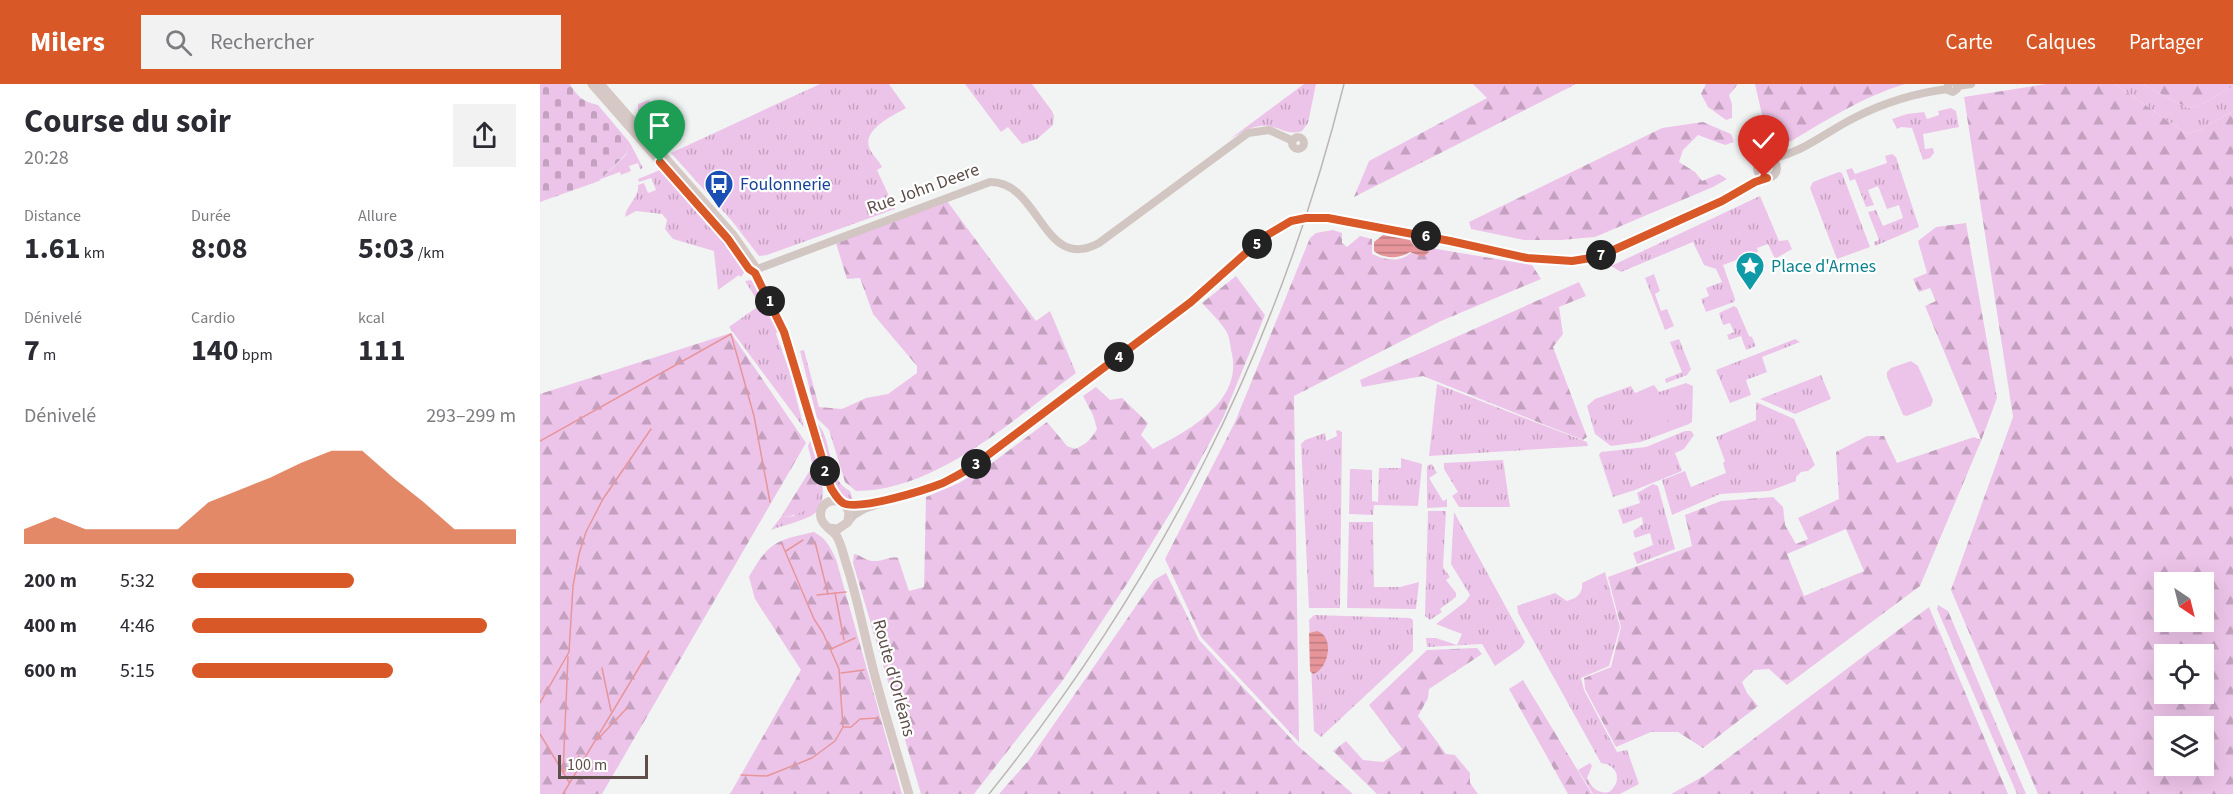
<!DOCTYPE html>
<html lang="fr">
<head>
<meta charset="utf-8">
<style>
	body { margin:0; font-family:"Source Sans 3",sans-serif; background:#f2f2f3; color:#2b2b33; height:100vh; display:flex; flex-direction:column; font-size:22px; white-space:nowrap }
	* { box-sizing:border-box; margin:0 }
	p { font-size:20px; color:#7c7c81 }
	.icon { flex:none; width:33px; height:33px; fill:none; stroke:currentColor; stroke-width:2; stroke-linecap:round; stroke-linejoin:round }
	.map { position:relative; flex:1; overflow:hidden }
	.panel { display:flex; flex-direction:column; background:#fff; width:540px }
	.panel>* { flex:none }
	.needle { width:39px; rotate:145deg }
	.controls { position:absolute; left:1614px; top:488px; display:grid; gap:12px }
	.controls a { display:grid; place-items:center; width:60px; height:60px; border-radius:0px; background:#fff; box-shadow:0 6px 24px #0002; font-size:30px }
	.scale { position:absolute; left:18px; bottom:15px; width:90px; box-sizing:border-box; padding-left:6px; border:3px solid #5e4e4a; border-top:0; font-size:16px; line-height:21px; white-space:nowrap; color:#5e4e4a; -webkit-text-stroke:4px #fff; paint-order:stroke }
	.pin { position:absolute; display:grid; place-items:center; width:51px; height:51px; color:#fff; margin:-62px -26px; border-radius:50% 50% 50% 0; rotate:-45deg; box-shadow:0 0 6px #0007 }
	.pin .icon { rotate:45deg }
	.km { position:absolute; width:30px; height:30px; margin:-15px; border-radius:50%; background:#222; color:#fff; font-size:16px; line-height:30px; text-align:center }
	.round { display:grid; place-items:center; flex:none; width:63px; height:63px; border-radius:0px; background:#f2f2f3 }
	.summary { display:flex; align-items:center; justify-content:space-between; height:102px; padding:0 24px }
	h1 { font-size:33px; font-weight:700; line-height:45px }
	.stats { display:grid; grid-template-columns:repeat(3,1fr); gap:9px; height:102px; padding:6px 24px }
	.stats div { display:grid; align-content:center }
	.stats b { font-size:30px; font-weight:700 }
	.stats small { font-size:16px; font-weight:400 }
	.stats p { font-size:16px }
	.chart { height:168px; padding:12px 24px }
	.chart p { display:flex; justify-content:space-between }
	.chart svg { width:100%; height:108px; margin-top:6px; fill:#d85827; opacity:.7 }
	ul { padding:0 24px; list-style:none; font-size:20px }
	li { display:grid; grid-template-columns:96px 72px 1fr; align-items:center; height:45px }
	li i { height:15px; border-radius:8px; background:#d85827 }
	header { display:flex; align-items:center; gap:36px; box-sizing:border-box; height:84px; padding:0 30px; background:#d85827; color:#fff }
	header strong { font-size:28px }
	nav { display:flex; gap:33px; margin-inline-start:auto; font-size:21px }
	.search { width:420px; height:54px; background:#f2f2f3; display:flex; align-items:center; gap:15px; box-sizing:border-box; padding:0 21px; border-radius:0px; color:#7c7c81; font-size:22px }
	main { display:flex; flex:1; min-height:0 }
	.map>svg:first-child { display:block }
	.grass { fill:url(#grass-tufts) }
	.forest { fill:url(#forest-firs); fill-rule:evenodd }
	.cemetery { fill:url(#cemetery-stones) }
	.garden { fill:#edc4e9 }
	.water { fill:url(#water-rules) }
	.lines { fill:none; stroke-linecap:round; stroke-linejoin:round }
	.stream { stroke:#e6959b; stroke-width:1.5 }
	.tertiary { stroke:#d2c6c3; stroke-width:8 }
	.secondary { stroke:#d6c8c4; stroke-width:9 }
	.rail { stroke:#bbb6b4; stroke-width:1.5 }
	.route-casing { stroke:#fff; stroke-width:12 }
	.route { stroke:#d85827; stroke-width:8 }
	.labels { text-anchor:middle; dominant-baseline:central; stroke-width:4.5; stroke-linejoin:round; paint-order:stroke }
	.transit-label { font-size:18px; fill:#164399; stroke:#fff; text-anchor:start }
	.street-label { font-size:18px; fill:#5e4e4a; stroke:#fff }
	.culture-label { font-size:18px; fill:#0d838f; stroke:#fff; text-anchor:start }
</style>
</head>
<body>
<header>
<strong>Milers</strong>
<div class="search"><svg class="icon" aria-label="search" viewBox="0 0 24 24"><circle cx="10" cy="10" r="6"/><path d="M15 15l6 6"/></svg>Rechercher</div>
<nav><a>Carte</a><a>Calques</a><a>Partager</a></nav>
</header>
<main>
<section class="panel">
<div class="summary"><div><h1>Course du soir</h1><p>20:28</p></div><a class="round"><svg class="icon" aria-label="share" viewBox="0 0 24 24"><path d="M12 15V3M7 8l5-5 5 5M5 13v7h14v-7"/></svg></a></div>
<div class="stats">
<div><p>Distance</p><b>1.61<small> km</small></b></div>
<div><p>Durée</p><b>8:08</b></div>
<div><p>Allure</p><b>5:03<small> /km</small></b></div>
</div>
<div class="stats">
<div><p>Dénivelé</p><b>7<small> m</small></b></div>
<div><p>Cardio</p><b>140<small> bpm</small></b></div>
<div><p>kcal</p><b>111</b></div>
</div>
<div class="chart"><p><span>Dénivelé</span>293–299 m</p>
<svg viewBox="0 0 160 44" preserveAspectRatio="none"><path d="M0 44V38L10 33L20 38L30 38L40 38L50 38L60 27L70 22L80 17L90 11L100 6L110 6L120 17L130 27L140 38L150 38L160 38V44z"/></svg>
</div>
<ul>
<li><b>200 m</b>5:32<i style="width:50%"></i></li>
<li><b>400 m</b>4:46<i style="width:91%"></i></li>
<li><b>600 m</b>5:15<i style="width:62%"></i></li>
</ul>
</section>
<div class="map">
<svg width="1693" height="710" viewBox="0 0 1693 710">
	<defs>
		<pattern id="grass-tufts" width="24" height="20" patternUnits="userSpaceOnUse" patternTransform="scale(1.5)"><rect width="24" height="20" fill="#edc4e9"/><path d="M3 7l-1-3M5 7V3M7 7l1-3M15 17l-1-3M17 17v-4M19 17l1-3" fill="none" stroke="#c3a1bf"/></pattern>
		<pattern id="forest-firs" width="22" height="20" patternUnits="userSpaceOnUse" patternTransform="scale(1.5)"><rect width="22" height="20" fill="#edc4e9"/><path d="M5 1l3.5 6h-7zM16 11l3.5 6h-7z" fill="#c3a1bf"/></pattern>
		<pattern id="cemetery-stones" width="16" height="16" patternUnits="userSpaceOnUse" patternTransform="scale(1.5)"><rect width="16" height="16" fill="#edc4e9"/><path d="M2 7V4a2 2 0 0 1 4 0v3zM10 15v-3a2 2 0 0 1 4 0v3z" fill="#c3a1bf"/></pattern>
		<pattern id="water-rules" width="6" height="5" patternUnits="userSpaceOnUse" patternTransform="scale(1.5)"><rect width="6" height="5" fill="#e6959b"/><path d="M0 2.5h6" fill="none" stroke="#be7c80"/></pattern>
	</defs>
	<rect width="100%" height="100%" fill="#f2f4f3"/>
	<g class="grass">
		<path d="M280 0H349L366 24C354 31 323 45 329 63 331 70 339 76 342 83L337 86 355 125 227 171 219 172 192 137 131 69Z"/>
		<polygon points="425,0 492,0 512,27 514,32 513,41 497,55 482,60 468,43 461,48"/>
		<path d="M764 0H776L768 39 762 47C748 52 740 43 728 42 714 40 701 49 690 55Z"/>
		<polygon points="1575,0 1602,0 1648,24 1659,22 1693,2 1693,27 1662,45 1647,50"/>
		<polygon points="1411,24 1416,27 1419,43 1383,50 1385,65 1393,64 1394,69 1390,74 1383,76 1372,44 1361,43 1357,45 1352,35 1367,30 1384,28 1387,35 1399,31 1398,27"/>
		<polygon points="90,59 103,84 100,85 98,79 89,82 91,87 81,91 80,88 61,95 87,70 86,64"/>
		<polygon points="1352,70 1356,73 1379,143 1335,162 1334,158 1339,156 1328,128 1336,126 1343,142 1363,134 1359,121 1347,125 1338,102 1328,106 1334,121 1326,123 1315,95 1310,97 1306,86 1312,84 1315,90 1347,79 1345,72"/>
		<path d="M120 86 177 147 205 184V187L201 193 199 191 178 206 174 167 133 155 125 145 127 136 122 130 96 127 85 133C86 121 100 113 98 101L104 99 108 109 116 106 111 94 99 98 98 95Z"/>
		<polygon points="1299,88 1302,89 1330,163 1297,175 1270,104 1273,98"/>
		<polygon points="1220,112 1239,157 1248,156 1252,165 1235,175 1228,160 1217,164 1218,168 1183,181 1195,215 1194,218 1166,228 1161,215 1169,212 1166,204 1182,198 1176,185 1164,181 1153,158 1081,188 1071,182"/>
		<polygon points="1114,190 1120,207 1115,210 1121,227 1127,225 1134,242 1125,246 1105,194"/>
		<polygon points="211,196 231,228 238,245 236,250 249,286 264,344 189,243 220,221 205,197"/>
		<polygon points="1194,222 1197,224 1209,252 1212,253 1216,262 1206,266 1201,252 1189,256 1187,251 1194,248 1190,239 1183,241 1179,229"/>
		<polygon points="1139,255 1151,285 1147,291 1126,299 1125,295 1142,288 1130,258"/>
		<polygon points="1255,255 1260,258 1222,273 1227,288 1206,296 1211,311 1190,319 1176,286"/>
		<polygon points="1281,291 1291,315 1255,330 1220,315"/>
		<polygon points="1146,299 1153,302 1152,338 1149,340 1101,358 1071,362 1055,350 1047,322 1055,315 1091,302 1095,309 1114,301 1119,308"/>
		<polygon points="897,300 1047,358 1048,362 889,372"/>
		<polygon points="1216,318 1254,335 1275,381 1268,387 1261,388 1256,393 1256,397 1229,407 1180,410 1132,431 1122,396 1145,387 1151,403 1186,389 1183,379 1185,377 1176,353 1216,336"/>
		<path d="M278 340C294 359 286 395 310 407L314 419 298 411 276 341Z"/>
		<polygon points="798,346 802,348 800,524 769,524 761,360 765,356 785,349 786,357 797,352 796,347"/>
		<polygon points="1145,347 1151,347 1154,351 1144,365 1135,369 1142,387 1095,406 1073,413 1059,371 1061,368 1106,363"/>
		<path d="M270 357C276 376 295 419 271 432 259 438 244 441 231 446L241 433 254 432 278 404 268 362Z"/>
		<polygon points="861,374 882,380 878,422 834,421 833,431 809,430 810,385 832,386 832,417 838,418 839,384 861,384"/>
		<polygon points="963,376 970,423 919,423 912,412 918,408 904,385 904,379"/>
		<polygon points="892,380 897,389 889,394 903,417 907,415 907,423 887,424 887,382"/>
		<polygon points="1113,400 1118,402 1135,465 1097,480 1093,469 1113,461 1110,449 1095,454 1093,447 1103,440 1102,433 1083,440 1078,426 1100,419 1097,409"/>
		<polygon points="888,427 906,427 903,483 910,493 906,496 916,509 916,513 900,525 902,528 890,536 885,532"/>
		<polygon points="914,428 985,558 981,564 955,582 942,560 887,563 886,554 896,554 917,561 922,550 896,540 925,518 930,511 911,480"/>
		<polygon points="809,438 833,438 834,503 860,503 879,498 876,525 807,524"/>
		<path d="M1065 488 1080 543 1069 582 1041 594 1044 606 1077 668 1087 666 1099 700 1080 710H1053L1038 686 1050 679 1052 682 1047 694C1052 704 1058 710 1069 708 1082 698 1079 681 1061 679L978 529 977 522 1015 509 1027 517C1037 514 1043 510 1042 499Z"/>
		<polygon points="774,531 870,534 873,536 873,567 781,653 774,647 769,536"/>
	</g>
	<g class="forest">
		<polygon points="933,0 1036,0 814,113 829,77 947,14"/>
		<polygon points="1166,0 1198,0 1189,11 1192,20 1192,34 1186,36 1168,23 1161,10"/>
		<path d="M1215 0H1365C1325 12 1286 36 1250 58 1243 50 1237 51 1227 53Z"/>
		<path d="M1506 0H1575L1647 50 1662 45 1693 27V710H1498L1411 506 1473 333 1424 13ZM1624 498H1664V537H1624ZM1624 570H1664V609H1624ZM1624 642H1664V681H1624Z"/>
		<polygon points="1602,0 1693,0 1693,2 1659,22 1648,24"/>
		<polygon points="109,16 128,57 127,60 98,28 98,20"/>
		<polygon points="1163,38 1191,50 1194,58 1185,61 1158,51 1143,66 1139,78 1155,88 1162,97 1179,90 1187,95 1173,103 1055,153 1021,156 984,156 931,145 929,138 1122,44"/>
		<path d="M407 117 496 237 510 227 536 289C474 335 396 407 316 407L305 398 289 346 277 334 260 267 264 266 279 323 302 325 326 314 348 310 377 289V282L333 230 320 194 307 195 296 159Z"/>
		<path d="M1426 139 1457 314 1441 357 1380 502 1247 601 1229 585 1214 586 1202 598 1207 609 1218 622 1163 664 1138 648H1111L1076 663 1045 605 1044 594 1071 583 1081 543 1068 493 1152 462 1145 431 1181 417 1233 413 1243 423 1245 441 1256 460 1268 455 1258 434 1299 415 1296 368 1327 352H1344L1357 379 1434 353 1441 356 1385 222 1396 217 1390 204 1379 208 1373 195 1387 189 1378 157 1396 143ZM1306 445 1324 487 1264 512 1247 470Z"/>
		<path d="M793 146 802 149V159L807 163 820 152 832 155V170C853 179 863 178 879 162L992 181 1001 195 901 237 754 312 759 658 661 553 625 475 695 338 770 154 776 149Z"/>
		<path d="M696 192 725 231 683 334 643 408 588 498 523 596 434 710H381L313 479 314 470C321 471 326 477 333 477 342 478 349 472 358 474L369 507 384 503 386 413 419 399 452 379 507 338 527 362 535 365C546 360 551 356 557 345L553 331 543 312 556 303 570 316 582 314 608 339 601 351 613 365C648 347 702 318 692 270 690 263 690 253 686 247 680 237 670 228 662 219Z"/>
		<polygon points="1039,198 1046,212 1019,223 1023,250 1013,263 1047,353 1043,356 883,292 822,303 820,296"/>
		<polygon points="191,249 266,359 62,710 0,710 0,310"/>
		<path d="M272 383C274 391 280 403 277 412 272 427 255 432 241 433Z"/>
		<path d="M274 448C286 454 290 463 296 475L362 710H190L261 586 215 515 209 493C228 459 236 456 274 448Z"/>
		<polygon points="626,489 659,556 757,661 813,710 459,710 489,676 614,496"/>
		<polygon points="1398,521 1408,527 1486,710 1477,710 1397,525"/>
		<polygon points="1389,523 1468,710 1131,710 1164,692"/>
		<polygon points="937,564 942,570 889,605 888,614 878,632 906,670 915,671 930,689 930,699 938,710 837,710 793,667 806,657 823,676 843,678 862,665 829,621 887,566"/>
		<polygon points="983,596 1052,710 1028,710 969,605"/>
	</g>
	<path class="cemetery" d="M0 0H30C37 13 44 18 58 21L90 59 86 64 87 69 59 97 0 118Z"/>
	<g class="garden">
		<polygon points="1371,277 1378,282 1393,316 1391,322 1367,332 1363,331 1347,293 1347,288 1351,284"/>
		<polygon points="1116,306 1129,340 1109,348 1096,313"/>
	</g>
	<g class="water">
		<path d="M843 151 870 156 874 162 887 165 889 168 883 173 870 168C860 175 843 175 834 167V158Z"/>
		<path d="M777 547C795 552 789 585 773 590L770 587 769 549Z"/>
	</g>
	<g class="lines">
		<g class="stream">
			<polyline points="0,357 191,250 214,332 230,418"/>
			<polyline points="275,458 288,510"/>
			<polyline points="246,467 263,456"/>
			<polyline points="295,509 304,556"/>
			<polyline points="277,511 306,508"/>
			<polyline points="291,565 315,554"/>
			<polyline points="62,584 71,627"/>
			<polyline points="301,589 324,586"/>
			<polyline points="0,619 29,568 33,502 39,470 46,448 63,415 111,345"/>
			<polyline points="303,643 311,643 320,635 338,634"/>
			<polyline points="0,650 29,698"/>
			<polyline points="57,656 87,624"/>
			<polyline points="23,689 28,573"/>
			<polyline points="23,689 39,672"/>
			<polyline points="201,691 227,692 272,674 295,657 303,643 299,585 283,549 274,535 242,460"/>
			<polyline points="23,710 109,567"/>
		</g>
		<g class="tertiary">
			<polyline points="1408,0 1408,6 1413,8 1417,5 1416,0"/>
			<polyline points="1417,2 1431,0"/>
			<circle cx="758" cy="59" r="6"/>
			<circle cx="1227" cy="84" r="10"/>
			<path d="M1229 75C1261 70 1286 48 1314 34 1343 19 1375 9 1408 5"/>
			<path d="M215 189 220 184 260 169 450 98C500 97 503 190 559 159L708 49 729 46 753 57"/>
			<polyline points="304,419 313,421 330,419"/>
			<polyline points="308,438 314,431 324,425 403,399 432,383 651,218 724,153 751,137 773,133 811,137 1004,176 1033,177 1051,174 1069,168 1182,117 1215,98 1227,94"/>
		</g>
		<g class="secondary">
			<polyline points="52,0 116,73"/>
			<polyline points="60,0 193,151 214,181 215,189 244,248 289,398 294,410 302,418"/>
			<path d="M288 444 298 445 308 438 309 428C302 409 277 416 281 434 283 442 291 445 296 451 302 460 304 475 308 485 319 521 326 559 336 596 346 634 358 672 369 710"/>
		</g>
		<path class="rail" d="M449 710C620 497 738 265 804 0"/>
	</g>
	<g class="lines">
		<g class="route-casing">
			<path id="route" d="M120 78 188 155 209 185 215 189 244 248 291 404C294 409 298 416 303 419 319 427 385 406 403 399 413 394 422 389 432 383L651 218 724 153 751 137 766 134H788L910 157 987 174 1032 177 1051 174 1069 168 1142 135 1182 117 1215 98 1227 94 1224 93"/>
		</g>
		<use href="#route" class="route"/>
	</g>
	<defs>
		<g id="bus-pin" transform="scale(1.5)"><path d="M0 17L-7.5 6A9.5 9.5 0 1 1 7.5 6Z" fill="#1a4fb4" stroke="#fff"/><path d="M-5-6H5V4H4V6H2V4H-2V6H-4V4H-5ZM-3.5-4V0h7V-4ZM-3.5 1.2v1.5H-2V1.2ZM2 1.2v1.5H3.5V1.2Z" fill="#fff"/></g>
		<g id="sight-pin" transform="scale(1.5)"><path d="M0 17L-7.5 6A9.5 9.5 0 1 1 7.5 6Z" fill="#0f9aa8" stroke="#fff"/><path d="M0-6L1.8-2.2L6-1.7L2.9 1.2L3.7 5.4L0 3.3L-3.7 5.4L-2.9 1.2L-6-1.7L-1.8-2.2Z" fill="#fff"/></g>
	</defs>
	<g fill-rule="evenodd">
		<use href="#bus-pin" x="179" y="100"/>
		<use href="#sight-pin" x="1210" y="182"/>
	</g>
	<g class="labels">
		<g class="transit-label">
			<text x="200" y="100">Foulonnerie</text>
		</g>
		<g class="street-label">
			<text transform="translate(383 105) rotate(-20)">Rue John Deere</text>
			<text transform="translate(354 594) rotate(75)">Route d'Orléans</text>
		</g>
		<g class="culture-label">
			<text x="1231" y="182">Place d'Armes</text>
		</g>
	</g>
</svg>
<div class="controls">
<a><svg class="needle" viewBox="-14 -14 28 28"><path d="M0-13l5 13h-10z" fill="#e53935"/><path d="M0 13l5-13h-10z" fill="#7c7c81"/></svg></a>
<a><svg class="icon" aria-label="locate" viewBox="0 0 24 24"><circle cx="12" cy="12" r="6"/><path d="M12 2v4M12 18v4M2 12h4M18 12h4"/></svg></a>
<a><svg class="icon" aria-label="layers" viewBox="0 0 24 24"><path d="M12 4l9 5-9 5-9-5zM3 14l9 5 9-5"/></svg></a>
</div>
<div class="scale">100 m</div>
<div class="pin" style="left:120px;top:78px;background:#1e9e55"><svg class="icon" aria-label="arrive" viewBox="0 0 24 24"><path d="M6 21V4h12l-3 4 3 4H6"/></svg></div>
<div class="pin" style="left:1224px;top:93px;background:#d93025"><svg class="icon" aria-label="check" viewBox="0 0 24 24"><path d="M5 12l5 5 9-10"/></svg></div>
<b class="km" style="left:230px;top:217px">1</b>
<b class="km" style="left:285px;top:387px">2</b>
<b class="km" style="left:436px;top:380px">3</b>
<b class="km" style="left:579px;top:273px">4</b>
<b class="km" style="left:717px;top:160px">5</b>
<b class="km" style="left:886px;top:152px">6</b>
<b class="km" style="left:1061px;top:171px">7</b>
</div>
</main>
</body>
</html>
